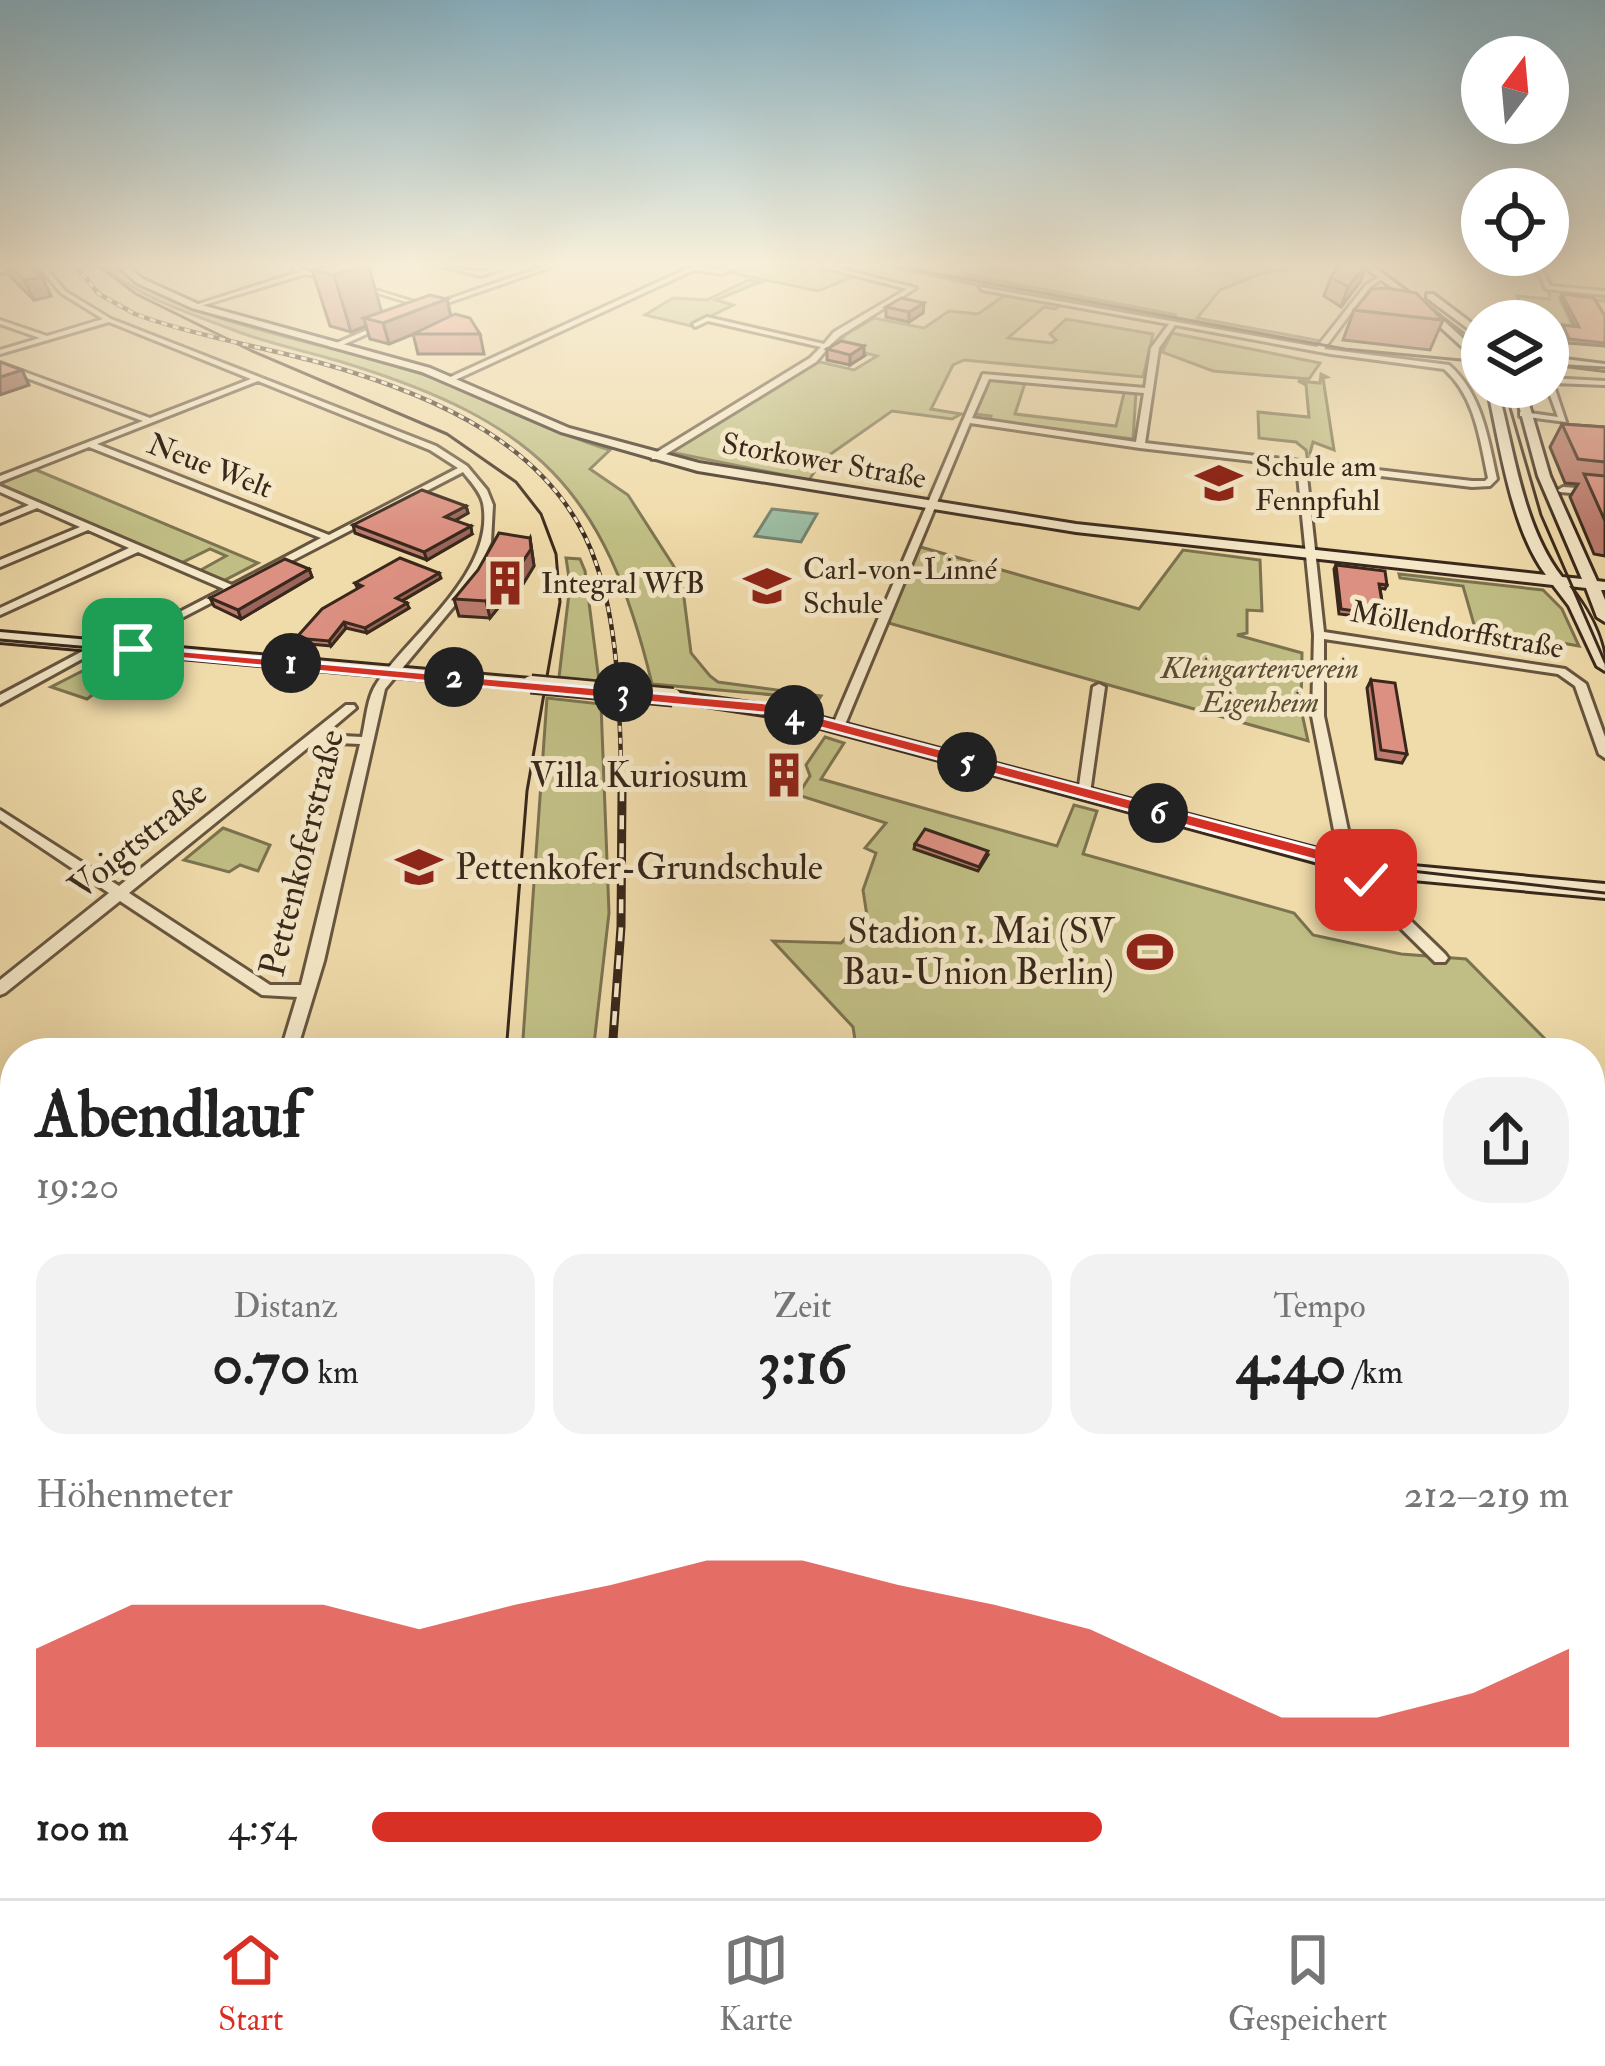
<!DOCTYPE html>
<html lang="de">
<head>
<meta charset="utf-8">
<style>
	body { margin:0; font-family:"IM FELL Double Pica",serif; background:#f2f2f2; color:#222; height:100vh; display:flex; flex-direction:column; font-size:45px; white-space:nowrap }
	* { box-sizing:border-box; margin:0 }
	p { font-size:39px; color:#767676 }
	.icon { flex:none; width:66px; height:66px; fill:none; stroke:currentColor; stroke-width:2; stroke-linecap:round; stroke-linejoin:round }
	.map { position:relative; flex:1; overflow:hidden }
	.drawer { position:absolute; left:0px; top:1038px; width:1605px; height:861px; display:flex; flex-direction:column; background:#fff; border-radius:48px 48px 0 0; box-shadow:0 12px 48px #0002 }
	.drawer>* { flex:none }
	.needle { width:78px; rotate:16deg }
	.fabs { position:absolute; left:1461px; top:36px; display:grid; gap:24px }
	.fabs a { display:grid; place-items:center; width:108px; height:108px; border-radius:50%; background:#fff; box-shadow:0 12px 48px #0002; font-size:60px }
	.pin { position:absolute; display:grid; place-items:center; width:102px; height:102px; color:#fff; margin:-51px; border-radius:24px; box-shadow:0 6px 18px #0006 }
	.km { position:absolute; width:60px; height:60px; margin:-30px; border-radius:50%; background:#222; color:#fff; font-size:33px; line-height:60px; text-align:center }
	.round { display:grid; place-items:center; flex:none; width:126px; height:126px; border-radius:48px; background:#f2f2f2 }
	.summary { display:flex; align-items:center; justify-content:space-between; height:204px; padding:0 36px }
	h1 { font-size:66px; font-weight:700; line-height:90px }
	.stats { display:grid; grid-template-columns:repeat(3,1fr); gap:18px; height:204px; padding:12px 36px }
	.stats div { display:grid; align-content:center; border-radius:30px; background:#f2f2f2; text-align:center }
	.stats b { font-size:60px; font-weight:700 }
	.stats small { font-size:33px; font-weight:400 }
	.stats p { font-size:33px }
	.chart { height:336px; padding:24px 36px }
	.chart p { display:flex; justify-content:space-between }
	.chart svg { width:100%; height:216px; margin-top:12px; fill:#d93025; opacity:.7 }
	ul { padding:0 36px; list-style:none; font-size:39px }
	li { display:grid; grid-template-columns:192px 144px 1fr; align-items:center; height:90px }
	li i { height:30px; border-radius:15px; background:#d93025 }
	.tab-bar { display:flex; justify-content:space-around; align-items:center; height:168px; border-top:3px solid #e0e0e0; background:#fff; font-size:33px; color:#767676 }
	.tab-bar a { display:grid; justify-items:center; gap:6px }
	.tab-bar .selected { color:#d93025 }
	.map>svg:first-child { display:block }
	.green { fill:#c0be84; stroke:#7c7350; stroke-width:3 }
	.water { fill:#9bbca3; stroke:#74816d; stroke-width:3 }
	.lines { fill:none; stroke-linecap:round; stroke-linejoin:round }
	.street-casing { stroke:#67553f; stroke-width:6 }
	.secondary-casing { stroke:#39281b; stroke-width:6 }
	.street { fill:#f5e8c8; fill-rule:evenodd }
	.secondary { fill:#f5e8c8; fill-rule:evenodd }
	.tram-far1 { stroke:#39281b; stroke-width:3 }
	.tram { stroke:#39281b; stroke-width:4.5 }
	.rail-far2-casing { stroke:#39281b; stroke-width:4.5 }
	.rail-far1-casing { stroke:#39281b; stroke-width:9 }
	.rail-casing { stroke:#39281b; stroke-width:12 }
	.rail-far2 { stroke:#f5e8c8; stroke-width:3; stroke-dasharray:6; stroke-linecap:butt }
	.rail-far1 { stroke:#f5e8c8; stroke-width:4.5; stroke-dasharray:14; stroke-linecap:butt }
	.rail { stroke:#f5e8c8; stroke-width:8; stroke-dasharray:21; stroke-linecap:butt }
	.secondary-bridge-casing { stroke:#39281b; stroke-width:21; stroke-linecap:butt }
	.secondary-bridge { stroke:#f5e8c8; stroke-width:16 }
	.wall { fill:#bd7c6f; stroke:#39281b; stroke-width:3 }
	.shaded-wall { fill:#9a655a; stroke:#39281b; stroke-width:3 }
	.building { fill:#dc9081; stroke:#39281b; stroke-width:3 }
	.route { fill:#d93025; stroke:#fff; stroke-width:3 }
	.labels { text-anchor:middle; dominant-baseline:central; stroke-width:10; stroke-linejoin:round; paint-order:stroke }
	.far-street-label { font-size:30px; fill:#39281b; stroke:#f5e8c8 }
	.far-poi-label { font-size:30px; fill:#39281b; stroke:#f5e8c8; text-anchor:start }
	.far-park-label { font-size:30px; font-style:italic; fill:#5b4e35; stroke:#f5e8c8 }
	.poi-label { font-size:36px; fill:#39281b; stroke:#f5e8c8; text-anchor:end }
	.street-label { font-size:36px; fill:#39281b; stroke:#f5e8c8 }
</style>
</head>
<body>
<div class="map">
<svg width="1605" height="1898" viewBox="0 0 1605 1898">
	<rect width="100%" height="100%" fill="#f0dbaa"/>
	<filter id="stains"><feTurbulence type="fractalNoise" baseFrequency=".00167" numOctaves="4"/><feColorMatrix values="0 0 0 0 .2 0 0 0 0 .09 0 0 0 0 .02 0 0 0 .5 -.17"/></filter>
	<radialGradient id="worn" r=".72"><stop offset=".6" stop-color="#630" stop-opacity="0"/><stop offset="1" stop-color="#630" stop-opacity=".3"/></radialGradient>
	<g class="green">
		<path d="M101 264C114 264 177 303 199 311 278 339 361 352 439 380 497 401 550 432 610 450L590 469 628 495 673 565 682 582 691 653 710 676 718 682 821 696 819 699 652 684C605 488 536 422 345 363 307 351 268 344 231 329 186 312 137 297 101 264Z"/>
		<polygon points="744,264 805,264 855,276 818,291 727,272"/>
		<polygon points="879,264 970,264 958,275 1177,315 964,274 974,269 1002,272 983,264 1288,264 1282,266 1289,270 1262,273 1220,290 1197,318 1321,341 1317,347 1302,345 1049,298 1062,304 1055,309 1044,307 1008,338 1052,343 1056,340 1050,334 1066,319 1153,334 1143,377 964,360 953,365 931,409 961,414 952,419 892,411 822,460 809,480 670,452 816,361 854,370 877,356 838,346 845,335 874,318 924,328 949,311 978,314 1005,295 1036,298"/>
		<polygon points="748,280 760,282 716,300 733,305 691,326 645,315 673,298 707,300"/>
		<polygon points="1548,290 1605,295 1605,301 1559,297 1573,327 1557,326 1565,344 1550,339 1548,321 1542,321 1536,308 1521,306 1517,296 1550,299"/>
		<polygon points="1172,333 1320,363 1309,379 1213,371 1162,352"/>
		<polygon points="1321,374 1327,377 1323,378 1334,450 1313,442 1310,453 1315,463 1308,462 1306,450 1296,442 1259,438 1258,412 1309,417 1306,385 1298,381 1320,383"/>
		<polygon points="990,378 1026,380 1015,414 1116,426 1124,393 1115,390 1136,392 1133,439 990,421 991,416 975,414"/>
		<polygon points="34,469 258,563 223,581 199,571 226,556 210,549 181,563 0,484"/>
		<polygon points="917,546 1139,609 1183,550 1260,560 1262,611 1247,610 1247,633 1237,635 1302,653 1301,709 1308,741 885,622"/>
		<polygon points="566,558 580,559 585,571 599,681 559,677 570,585"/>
		<polygon points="1399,574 1543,590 1562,609 1579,646 1475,628 1463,586 1400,578"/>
		<polygon points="106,659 138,661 87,699 51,687"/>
		<polygon points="547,698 601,704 609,913 593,1053 522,1053"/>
		<polygon points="825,737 844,743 821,779 1057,846 1074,805 1097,811 1083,854 1294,913 1313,935 1401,954 1466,959 1551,1045 1546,1045 1548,1053 857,1053 853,1027 773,941 841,943 867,916 863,890 876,853 865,848 886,823 798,795 810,776 806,765"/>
		<polygon points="223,828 270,845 258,871 240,865 229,872 184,860"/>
		<polygon points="1590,1145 1605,1147 1605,1764 1590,1762"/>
	</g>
	<polygon class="water" points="772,509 817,514 801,542 755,536"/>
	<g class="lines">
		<g class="street-casing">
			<g id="street">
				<path d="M37 264H43L65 291 111 319 436 446 467 466 487 490 493 505 491 542 470 587 385 689 324 961 296 1053H280L297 997 262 995 120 901 5 993 0 995V980L109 893 0 820V810L119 886 346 705H354L356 708 324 735 362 737C366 720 367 697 377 683 411 633 496 572 483 503 480 491 470 481 463 472L118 651 114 650V646L224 589 138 552 0 615V608L129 548 88 530 0 567V560L80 527 37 508 0 523V517L29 505 0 492V486L232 585 321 538 89 447 0 482V476L143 421 0 368V363L150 418 251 379 109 322 0 354V350L40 338 0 324V320L47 336 103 319 61 293ZM258 381 430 450 458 468 329 535 97 444ZM315 742 360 744 301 985H270L129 893Z"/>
				<path d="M433 264C450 264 468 273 485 271 496 269 504 264 515 264L481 276Z"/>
				<polygon points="551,264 560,264 430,309 354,286 359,285 428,306"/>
				<polygon points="735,264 743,264 722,274 694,270 453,381 446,379 691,267 721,270"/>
				<polygon points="811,264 821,264 916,288 840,336 830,345 831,349 827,349 816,362 658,459 652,459 652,455 810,358 821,347 708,321 695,327 693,324 707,317 824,344 834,332 907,289"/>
				<polygon points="1534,264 1540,264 1550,286 1605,291 1605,295 1546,289"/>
				<polygon points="295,267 331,278 328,280 306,274 197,307 192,306 299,272 293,270"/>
				<path d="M1380 276 1385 277 1370 287 1324 349 1449 365C1482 394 1488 438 1497 479L1490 486 1472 487 1306 467 1324 632 1565 669 1586 684 1605 737V758L1599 754 1575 686 1558 674 1324 639V716L1353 854 1369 870 1376 887 1445 954 1448 958 1445 962H1435L1365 893 1358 875 1339 856 1312 716 1314 635 1297 466 1140 448 970 423 844 727 842 730H834L832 727 983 374 1145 388 1151 348 1169 324 982 290 980 287 1317 347 1366 285ZM1175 325 1331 354 1444 369C1475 396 1480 440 1488 478L1485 481H1472L1145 443 1159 348ZM989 379 1144 393 1136 442 972 418Z"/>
				<polygon points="384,323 389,324 336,348 329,346"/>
				<polygon points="1548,378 1605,381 1605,385 1553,383 1566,422 1520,416 1520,412 1523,412 1558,417 1547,387"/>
				<polygon points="1563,487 1605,490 1605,496 1560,492 1558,490"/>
				<polygon points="98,643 104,646 102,648 0,704 0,695"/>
				<polygon points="1099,684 1105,687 1090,793 1084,797 1078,793 1093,687"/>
				<polygon points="0,1174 15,1184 15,1203 0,1193"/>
				<polygon points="0,1254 15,1264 15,1286 0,1276"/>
				<path d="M0 1806C20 1814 15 1832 15 1851 0 1843 0 1825 0 1806Z"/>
				<polygon points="74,1884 102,1884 99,1898 71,1898"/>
			</g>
		</g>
		<g class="secondary-casing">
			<g id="secondary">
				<polygon points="18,264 35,264 0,273 0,267"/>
				<path d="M116 264H125L143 279 198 304 430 368 569 428 699 463 1076 524 1546 575C1511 529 1500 444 1487 387H1497C1514 448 1522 526 1562 577L1582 579 1538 476 1514 387H1524L1550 476 1597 581 1605 582V590H1601L1605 600V622L1597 617 1586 588 1569 586C1589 611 1605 639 1605 671L1597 666 1569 606 1553 585 1076 532 698 471 561 432 422 372 192 308 137 283Z"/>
				<polygon points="1361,264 1370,264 1432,310 1482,356 1482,365 1426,314"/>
				<polygon points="1427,294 1433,294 1482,331 1482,339 1427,298"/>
				<polygon points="1548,357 1605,364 1605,370 1548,363"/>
				<polygon points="0,632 531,679 539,684 531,689 0,642"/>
				<polygon points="673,692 785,708 1333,853 1402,865 1605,884 1605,898 1402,879 1333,867 784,718 667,700 667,694"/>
			</g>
		</g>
		<use href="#street" class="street"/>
		<use href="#secondary" class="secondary"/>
		<g class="tram-far1">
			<polyline points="96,264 136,294 252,351 447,434 516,482 541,514 556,554 560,602 527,791 506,1053"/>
			<polyline points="884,264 1345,349 1482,362"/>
			<polyline points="1373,264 1482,347"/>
			<polyline points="1548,365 1605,368"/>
			<polyline points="1504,387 1541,515 1605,662"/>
			<polyline points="0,640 727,704 1332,862 1605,893"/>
		</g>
		<g class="tram">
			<polyline points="420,1898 422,1884"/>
			<polyline points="441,1898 442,1884"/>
		</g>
		<g class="rail-far2-casing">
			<path id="rail-far2" d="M74 264 99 294 135 314C195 336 259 346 321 363 432 394 558 446 597 566 621 637 619 719 622 793"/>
		</g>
		<g class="rail-far1-casing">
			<polyline id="rail-far1" points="612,1053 621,927 622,790"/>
		</g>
		<g class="rail-casing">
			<g id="rail">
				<polyline points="518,1898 520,1884"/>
				<polyline points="537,1898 538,1884"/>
			</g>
		</g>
		<use href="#rail-far2" class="rail-far2"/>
		<use href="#rail-far1" class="rail-far1"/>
		<use href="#rail" class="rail"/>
		<g class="secondary-bridge-casing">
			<polyline id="secondary-bridge" points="531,684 673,697"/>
		</g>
		<use href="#secondary-bridge" class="secondary-bridge"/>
	</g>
	<g class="wall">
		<polygon points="3,264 29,264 42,277 51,296 34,300 9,275"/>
		<polygon points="330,264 381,312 447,299 451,316 480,334 484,354 418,354 413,334 389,344 370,339 366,326 351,332 330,326 312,270"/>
		<polygon points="1367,264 1360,282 1341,307 1324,296 1331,277"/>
		<polygon points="1562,294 1605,316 1605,346 1568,343 1561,329 1563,325 1575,327 1561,298"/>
		<polygon points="924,303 923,313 909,322 886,317 886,307"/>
		<polygon points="1354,310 1443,320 1430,350 1343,340"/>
		<polygon points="827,349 864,356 850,365 827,360"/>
		<polygon points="1562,424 1605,427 1605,556 1594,554 1570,497 1578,484 1565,483 1550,447"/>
		<polygon points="466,506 468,513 454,521 472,534 427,560 355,533 353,525"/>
		<polygon points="530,538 534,566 523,584 515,587 490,618 459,616 454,599"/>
		<polygon points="1336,565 1387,585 1385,589 1380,588 1383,608 1381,612 1375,611 1373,618 1339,614 1334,569"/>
		<polygon points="309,569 312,577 241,619 214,606 210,598"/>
		<polygon points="441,578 402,601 409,608 367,633 346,628 331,646 298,643 296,638 358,589 355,583"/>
		<polygon points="1371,680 1407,754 1402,763 1376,759 1367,688"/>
		<polygon points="915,844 988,855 978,871 914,849"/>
		<polygon points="1590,1792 1605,1794 1605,1896 1599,1895 1590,1868"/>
	</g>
	<g class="shaded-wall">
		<polygon points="368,264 384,320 364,318 366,326 351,332 334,275"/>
		<polygon points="1367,264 1360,282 1341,307 1348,287"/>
		<polygon points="42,277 51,296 34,300 24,280"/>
		<polygon points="447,299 451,319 389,344 383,323"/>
		<polygon points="924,303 923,313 909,322 909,312"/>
		<polygon points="864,346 864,356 850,365 850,355"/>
		<polygon points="22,370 29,385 0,395 0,377"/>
		<polygon points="466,506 468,513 447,525 445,517"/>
		<polygon points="471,526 472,534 427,560 424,552"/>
		<polygon points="530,538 534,566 523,584 515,587 490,618 486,601 511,570"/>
		<polygon points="309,569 312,577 241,619 238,610"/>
		<polygon points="439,573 441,578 398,603 396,598"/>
		<polygon points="407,603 409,608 367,633 365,628"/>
		<polygon points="344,622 346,628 331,646 329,641"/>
	</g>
	<g class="building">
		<polygon points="7,264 29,264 42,277 24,280"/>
		<polygon points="330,264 368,264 334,275 312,270"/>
		<polygon points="1340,264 1366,264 1348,287 1331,277"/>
		<polygon points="1386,288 1416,293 1443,320 1354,310 1372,289"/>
		<polygon points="1562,294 1594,298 1605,316 1605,343 1569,339 1563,325 1579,327"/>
		<polygon points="430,295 447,299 383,323 364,318"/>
		<polygon points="901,298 924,303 909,312 886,307"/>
		<polygon points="455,314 470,318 480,334 413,334"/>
		<polygon points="841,341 864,346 850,355 827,349"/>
		<polygon points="0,362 22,370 0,377"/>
		<polygon points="1562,424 1605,427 1605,462 1578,459"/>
		<polygon points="1584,474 1605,476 1605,521"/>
		<polygon points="422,490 466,506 445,517 471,526 424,552 353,525"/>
		<polygon points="499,533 530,538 531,549 519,567 511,570 486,601 454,599 478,570"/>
		<polygon points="400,558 439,573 396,598 407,603 365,628 344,622 329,641 296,638 322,609 362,586 355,583"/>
		<polygon points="285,559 309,569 238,610 210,598"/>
		<polygon points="1336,565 1385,571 1387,585 1379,584 1383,608 1374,606 1375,614 1341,609"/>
		<polygon points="1371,680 1395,683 1407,754 1381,750"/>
		<polygon points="925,829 988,851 979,867 915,844"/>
		<polygon points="1590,1792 1605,1794 1605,1872 1590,1826"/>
	</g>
	<linearGradient id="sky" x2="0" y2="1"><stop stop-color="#89b7cc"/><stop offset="0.5" stop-color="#f8efd9"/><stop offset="1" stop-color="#f8efd9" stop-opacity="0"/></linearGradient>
	<rect width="1605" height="530" fill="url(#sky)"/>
	<polygon class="route" points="128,646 766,703 1361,860 1375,880 1366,887 1349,869 765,713 133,654"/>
	<defs>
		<g id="school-bare" transform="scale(3.6)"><path d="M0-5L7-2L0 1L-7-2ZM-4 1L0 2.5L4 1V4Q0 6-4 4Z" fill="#8f2418" stroke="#f5e8c8" stroke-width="2.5" paint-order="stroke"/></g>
		<g id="building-bare" transform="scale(3.6)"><path d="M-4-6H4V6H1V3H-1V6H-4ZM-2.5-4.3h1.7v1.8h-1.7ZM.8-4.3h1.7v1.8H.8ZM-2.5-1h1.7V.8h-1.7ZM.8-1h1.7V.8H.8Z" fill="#8f2418" stroke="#f5e8c8" stroke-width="2.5" paint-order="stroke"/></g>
		<g id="stadium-bare" transform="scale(3.6)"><path d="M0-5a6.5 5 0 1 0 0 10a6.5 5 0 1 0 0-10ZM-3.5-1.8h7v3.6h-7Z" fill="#8f2418" stroke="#f5e8c8" stroke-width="2.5" paint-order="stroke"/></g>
	</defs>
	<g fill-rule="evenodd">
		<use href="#school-bare" x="1219" y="483"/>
		<use href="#building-bare" x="505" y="583"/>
		<use href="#school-bare" x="767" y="586"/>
		<use href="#building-bare" x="784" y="775"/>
		<use href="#school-bare" x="419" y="867"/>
		<use href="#stadium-bare" x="1150" y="952"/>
	</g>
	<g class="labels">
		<g class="far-street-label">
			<text transform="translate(824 461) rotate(10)">Storkower Straße</text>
			<text transform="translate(210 466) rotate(21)">Neue Welt</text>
			<text transform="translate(1457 630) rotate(10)">Möllendorffstraße</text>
		</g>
		<g class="far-poi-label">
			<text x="1255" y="466">Schule am<tspan x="1255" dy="34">Fennpfuhl</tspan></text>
			<text x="803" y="569">Carl-von-Linné<tspan x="803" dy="34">Schule</tspan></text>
			<text x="541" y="583">Integral WfB</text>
		</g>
		<g class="far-park-label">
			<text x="1260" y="668">Kleingartenverein<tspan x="1260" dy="34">Eigenheim</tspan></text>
		</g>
		<g class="poi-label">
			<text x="748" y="775">Villa Kuriosum</text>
			<text x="455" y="867" text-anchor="start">Pettenkofer-Grundschule</text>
			<text x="1114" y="931">Stadion 1. Mai (SV<tspan x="1114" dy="41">Bau-Union Berlin)</tspan></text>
		</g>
		<g class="street-label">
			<text transform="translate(138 840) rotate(-39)">Voigtstraße</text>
			<text transform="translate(302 853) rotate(-76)">Pettenkoferstraße</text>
		</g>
	</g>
	<rect width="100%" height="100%" filter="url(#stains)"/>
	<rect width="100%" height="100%" fill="url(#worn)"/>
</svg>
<div class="fabs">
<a><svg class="needle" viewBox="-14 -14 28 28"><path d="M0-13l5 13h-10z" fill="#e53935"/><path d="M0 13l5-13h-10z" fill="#767676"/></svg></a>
<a><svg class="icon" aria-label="locate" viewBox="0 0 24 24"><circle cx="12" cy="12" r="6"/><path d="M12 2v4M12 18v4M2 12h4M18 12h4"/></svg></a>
<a><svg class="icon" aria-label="layers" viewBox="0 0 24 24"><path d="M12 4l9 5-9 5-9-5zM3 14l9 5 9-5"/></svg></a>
</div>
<div class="pin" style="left:133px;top:649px;background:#1e9e55"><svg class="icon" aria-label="arrive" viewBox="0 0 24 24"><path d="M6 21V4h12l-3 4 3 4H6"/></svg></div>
<div class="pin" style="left:1366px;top:880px;background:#d93025"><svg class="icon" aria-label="check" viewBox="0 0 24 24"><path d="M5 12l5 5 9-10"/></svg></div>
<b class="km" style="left:291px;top:663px">1</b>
<b class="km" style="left:454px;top:677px">2</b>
<b class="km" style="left:623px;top:692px">3</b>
<b class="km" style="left:794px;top:715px">4</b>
<b class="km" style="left:967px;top:762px">5</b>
<b class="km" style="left:1158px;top:813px">6</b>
<section class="drawer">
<div class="summary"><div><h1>Abendlauf</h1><p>19:20</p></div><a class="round"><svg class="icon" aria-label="share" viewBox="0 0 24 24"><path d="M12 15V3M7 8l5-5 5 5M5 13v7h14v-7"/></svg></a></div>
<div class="stats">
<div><p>Distanz</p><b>0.70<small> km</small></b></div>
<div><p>Zeit</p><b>3:16</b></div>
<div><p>Tempo</p><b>4:40<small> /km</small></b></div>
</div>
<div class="chart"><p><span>Höhenmeter</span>212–219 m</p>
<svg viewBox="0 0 160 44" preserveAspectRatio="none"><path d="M0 44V24L10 15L20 15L30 15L40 20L50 15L60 11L70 6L80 6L90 11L100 15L110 20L120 29L130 38L140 38L150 33L160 24V44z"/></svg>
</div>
<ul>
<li><b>100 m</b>4:54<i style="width:61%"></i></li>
</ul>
</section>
</div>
<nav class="tab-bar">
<a class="selected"><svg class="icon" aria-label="home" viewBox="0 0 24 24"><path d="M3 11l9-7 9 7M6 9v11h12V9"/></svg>Start</a>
<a><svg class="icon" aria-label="map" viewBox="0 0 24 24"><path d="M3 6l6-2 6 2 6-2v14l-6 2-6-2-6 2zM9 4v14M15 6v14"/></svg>Karte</a>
<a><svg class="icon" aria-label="saved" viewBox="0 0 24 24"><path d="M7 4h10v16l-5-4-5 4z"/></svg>Gespeichert</a>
</nav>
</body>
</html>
